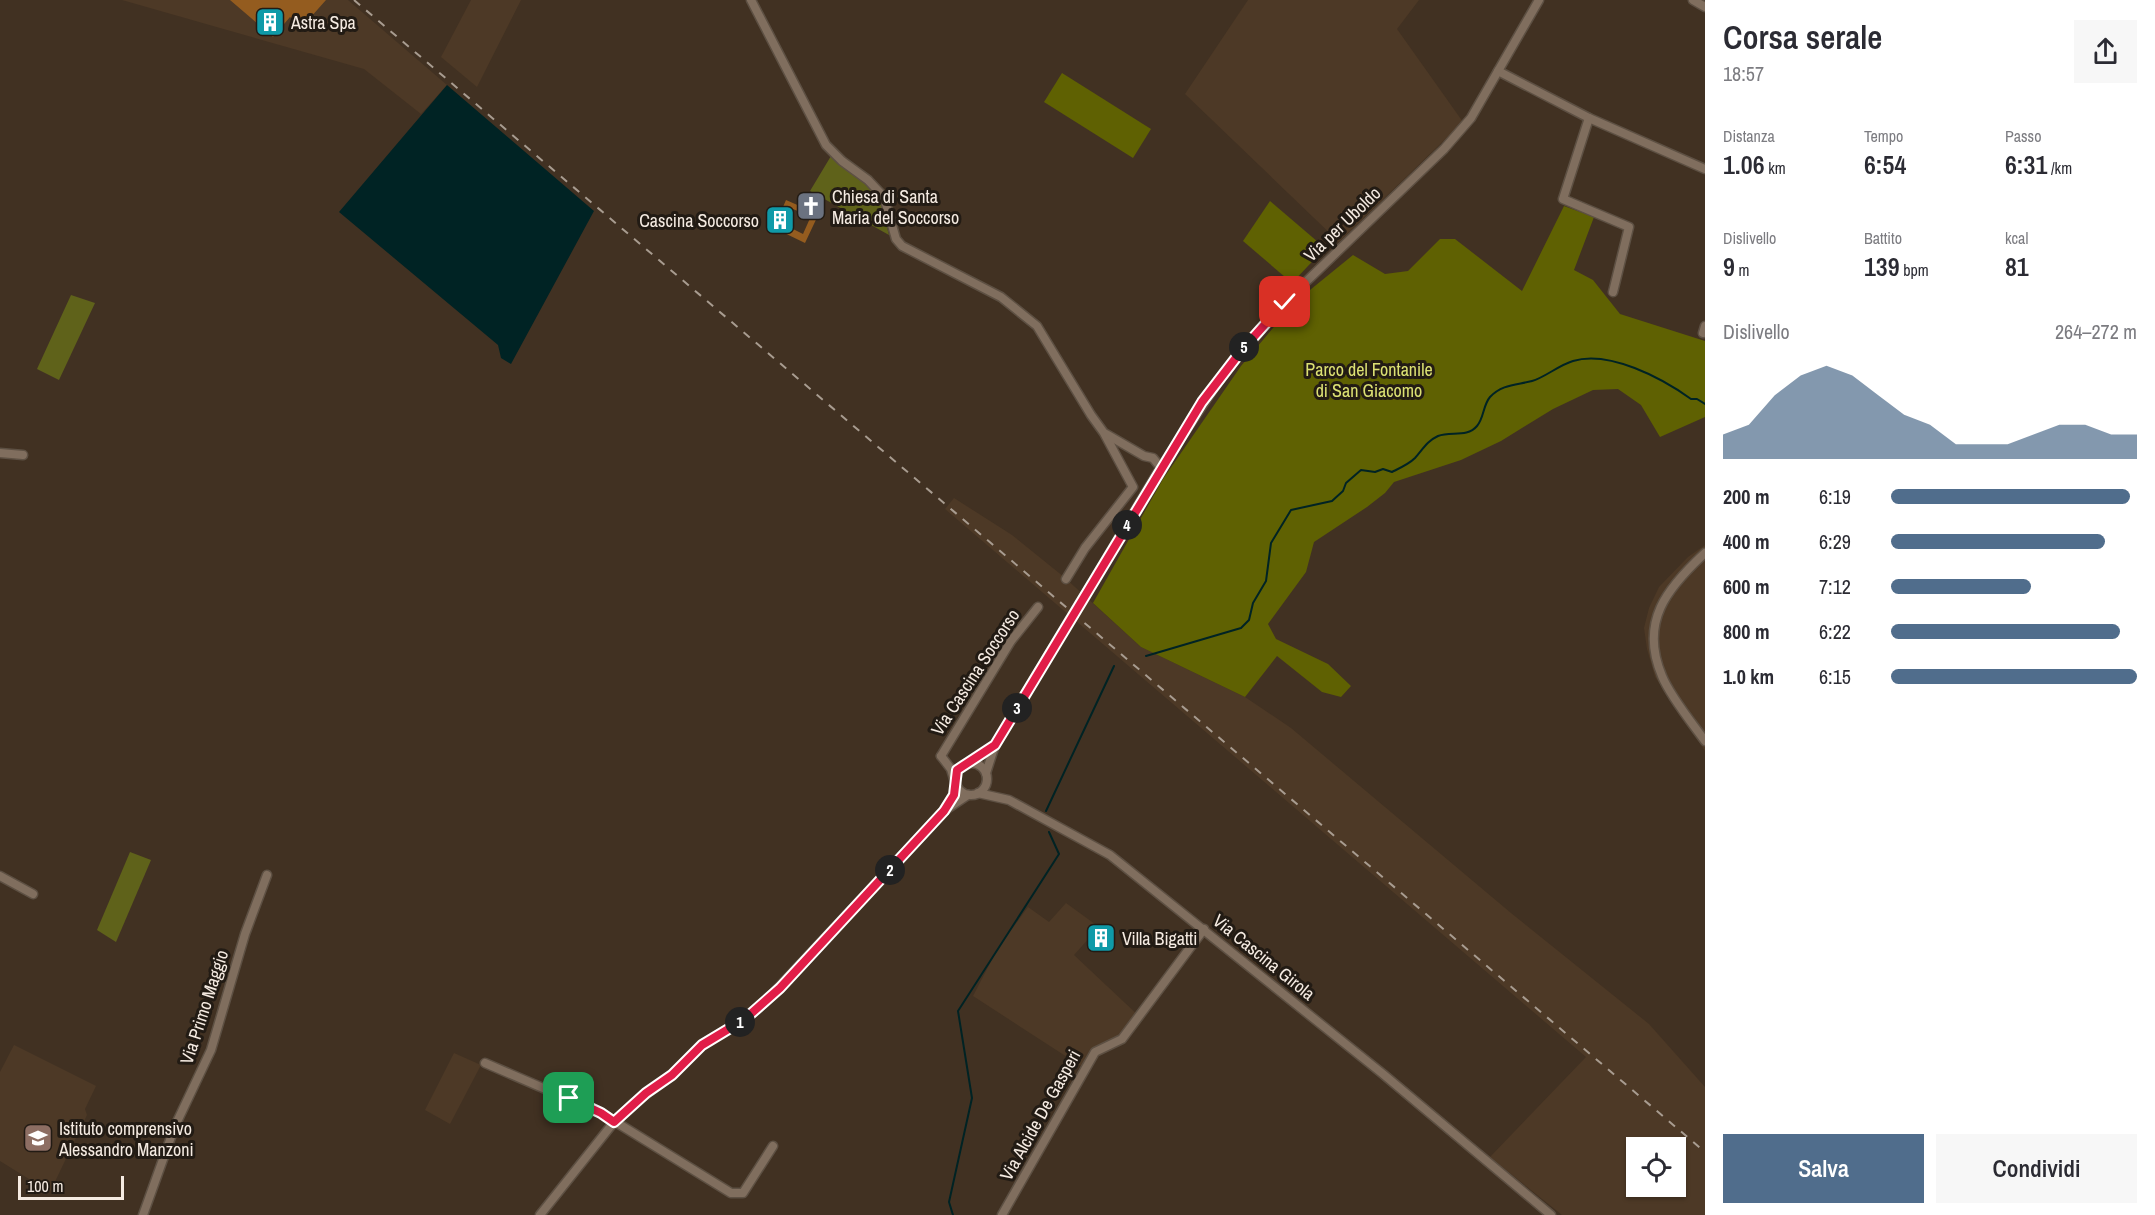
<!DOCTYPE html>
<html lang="it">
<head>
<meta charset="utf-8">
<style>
	body { margin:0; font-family:"Archivo Narrow",sans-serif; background:#f7f7f7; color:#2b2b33; height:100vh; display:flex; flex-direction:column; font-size:22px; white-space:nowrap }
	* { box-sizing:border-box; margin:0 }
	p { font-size:20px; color:#7c7c81 }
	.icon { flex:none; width:33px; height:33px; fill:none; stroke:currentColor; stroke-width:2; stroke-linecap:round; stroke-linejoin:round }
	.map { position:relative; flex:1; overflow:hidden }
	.side { display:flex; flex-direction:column; background:#fff; width:450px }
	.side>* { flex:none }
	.buttons { position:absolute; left:1626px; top:1137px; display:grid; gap:12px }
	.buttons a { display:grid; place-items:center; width:60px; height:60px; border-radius:0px; background:#fff; box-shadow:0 2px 4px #0004; font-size:30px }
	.scale { position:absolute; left:18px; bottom:15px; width:106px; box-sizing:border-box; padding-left:6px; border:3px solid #f5ebe2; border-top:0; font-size:16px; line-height:21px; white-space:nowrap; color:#f5ebe2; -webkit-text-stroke:4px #221b14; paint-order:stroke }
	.pin { position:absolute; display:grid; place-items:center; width:51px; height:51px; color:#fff; margin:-26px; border-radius:12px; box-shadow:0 3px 9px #0006 }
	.km { position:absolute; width:30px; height:30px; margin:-15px; border-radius:50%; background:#222; color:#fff; font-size:16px; line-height:30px; text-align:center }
	.round { display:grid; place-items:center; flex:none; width:63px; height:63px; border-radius:0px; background:#f7f7f7 }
	.overview { display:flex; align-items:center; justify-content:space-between; height:102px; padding:0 18px }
	h1 { font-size:33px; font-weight:600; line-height:45px }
	.metrics { display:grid; grid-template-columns:repeat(3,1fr); gap:9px; height:102px; padding:6px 18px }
	.metrics div { display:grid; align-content:center }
	.metrics b { font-size:26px; font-weight:600 }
	.metrics small { font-size:16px; font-weight:400 }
	.metrics p { font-size:16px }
	.chart { height:168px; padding:12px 18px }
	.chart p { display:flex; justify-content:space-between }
	.chart svg { width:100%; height:108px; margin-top:6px; fill:#506d8c; opacity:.7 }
	.action { display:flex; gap:12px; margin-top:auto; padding:12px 18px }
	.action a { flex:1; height:69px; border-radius:0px; background:#506d8c; color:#fff; font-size:24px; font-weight:600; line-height:69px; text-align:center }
	.action a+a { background:#f7f7f7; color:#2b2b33 }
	ul { padding:0 18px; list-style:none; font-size:20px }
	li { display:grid; grid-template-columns:96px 72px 1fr; align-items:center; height:45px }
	li i { height:15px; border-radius:8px; background:#506d8c }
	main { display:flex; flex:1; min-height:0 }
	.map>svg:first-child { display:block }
	.built { fill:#4d3926; fill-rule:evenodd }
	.green { fill:#5f621a }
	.forest { fill:#5f6102 }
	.water { fill:#002324 }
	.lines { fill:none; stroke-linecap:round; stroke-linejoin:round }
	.stream { stroke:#002324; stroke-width:2 }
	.building { fill:#945c1f; fill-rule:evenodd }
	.minor-casing { stroke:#5d5043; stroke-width:11 }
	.minor { stroke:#806e5e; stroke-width:8 }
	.rail { stroke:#a89c90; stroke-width:2; stroke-dasharray:8 8; stroke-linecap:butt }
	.minor-bridge-casing { stroke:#5d5043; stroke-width:11; stroke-linecap:butt }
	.minor-bridge { stroke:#806e5e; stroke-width:8 }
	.route-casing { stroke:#fff; stroke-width:12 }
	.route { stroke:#e11d48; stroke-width:8 }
	.labels { text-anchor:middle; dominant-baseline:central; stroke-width:6; stroke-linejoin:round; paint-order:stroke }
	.poi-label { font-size:18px; fill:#f5ebe2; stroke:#221b14; text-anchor:start }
	.street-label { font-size:18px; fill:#f5ebe2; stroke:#221b14 }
	.park-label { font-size:18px; fill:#dce173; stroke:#221b14 }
</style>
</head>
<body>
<main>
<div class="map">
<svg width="1705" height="1215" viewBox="0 0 1705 1215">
	<rect width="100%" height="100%" fill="#413122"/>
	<g class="built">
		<polygon points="122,0 348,0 447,85 421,114 364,69"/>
		<polygon points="471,0 521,0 477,87 441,57"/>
		<polygon points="1248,0 1419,0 1397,29 1463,122 1339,242 1185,94"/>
		<path d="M954 498 1012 535 1064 577 1141 647 1245 697 1291 728 1511 913 1649 1024 1705 1087V1215H1562L1490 1157 1586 1057 945 509ZM1636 1148H1676V1186H1636Z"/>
		<polygon points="1705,545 1705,751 1655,677 1647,649 1644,628 1649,608 1659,587 1688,557"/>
		<polygon points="1066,903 1099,927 1074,955 1141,1018 1084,1068 973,996 998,948 1028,907 1049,922"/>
		<polygon points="14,1045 96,1086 85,1109 87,1115 50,1192 0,1161 0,1072"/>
		<polygon points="454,1053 481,1065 450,1124 425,1110"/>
	</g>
	<g class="green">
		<path d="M831 156C849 168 873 180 881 201 885 211 886 224 889 235L810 191Z"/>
		<polygon points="71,295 95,303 59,380 37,369"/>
		<polygon points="130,852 151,860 116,942 97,930"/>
	</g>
	<g class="forest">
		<polygon points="1062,73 1151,129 1133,158 1044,102"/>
		<polygon points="1270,201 1325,248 1292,283 1243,241"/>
		<polygon points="1564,206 1594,217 1574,270 1593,280 1620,314 1705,341 1705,417 1660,437 1641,405 1618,389 1593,390 1553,409 1501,441 1461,460 1394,482 1385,493 1367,507 1314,542 1306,572 1268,624 1276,639 1328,664 1351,686 1341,697 1322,692 1277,656 1245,697 1141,647 1093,603 1163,479 1241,366 1294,303 1353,255 1385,274 1408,271 1440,239 1455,239 1522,291"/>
	</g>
	<polygon class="water" points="447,85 594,211 511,364 501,358 498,345 339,212"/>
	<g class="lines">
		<g class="stream">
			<path d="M1146 656 1241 628 1249 620 1253 603 1266 581 1271 543 1291 510 1332 501 1343 491 1346 483 1361 470 1375 472 1383 469 1392 472C1400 468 1409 464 1415 458 1423 449 1427 441 1438 436 1451 431 1467 438 1477 426 1484 418 1483 405 1490 397 1502 384 1517 385 1532 381 1544 378 1559 365 1573 361 1609 350 1662 378 1691 399H1697L1705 404"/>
			<polyline points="1046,811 1114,666"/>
			<polyline points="953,1215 949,1202 972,1098 958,1011 1059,854 1049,832"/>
		</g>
	</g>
	<g class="building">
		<polygon points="230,0 326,0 302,27 290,17 273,37"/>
		<path d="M806 199 819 205 818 207 821 209 805 243 774 228 786 200 802 207ZM790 208 811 216 803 234 783 224Z"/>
		<polygon points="1099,927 1111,938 1102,947 1090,937"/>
	</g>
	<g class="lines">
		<g class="minor-casing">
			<g id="minor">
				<polyline points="751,0 826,145 842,161 868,180 884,197 896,239 902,246 1001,297 1037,326 1091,415 1104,433 1133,487 1085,548 1066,579"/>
				<polyline points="1693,0 1705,7"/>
				<polyline points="1498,71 1589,118 1705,169"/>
				<polyline points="1589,118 1563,199 1629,227 1613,292"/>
				<polyline points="1703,333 1705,326"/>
				<polyline points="1106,434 1144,456 1153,458 1161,468"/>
				<polyline points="0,453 23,455"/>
				<path d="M1705 553C1667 588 1639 622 1662 676 1670 696 1692 723 1705 741"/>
				<polyline points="1085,595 1158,472 1224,373 1285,302 1444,149 1471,118 1539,0"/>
				<polyline points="941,756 1011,641 1038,607"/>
				<polyline points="941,756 951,769 954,779"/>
				<polyline points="969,762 992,747"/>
				<circle cx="971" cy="779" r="16"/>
				<polyline points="986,773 995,745 1069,621"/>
				<polyline points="978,793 1009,800 1110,855 1383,1074 1551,1215"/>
				<polyline points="0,876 33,894"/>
				<polyline points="485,1063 601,1113 731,1193 743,1193 773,1146"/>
				<polyline points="143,1215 175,1126 211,1050 245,934 267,875"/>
				<polyline points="540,1215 614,1122 634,1103 672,1075 701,1045 745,1019 765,1002 944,811 968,795"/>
				<polyline points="1002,1215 1095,1052 1122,1039 1204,929"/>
			</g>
		</g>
		<use href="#minor" class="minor"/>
		<polyline class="rail" points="354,0 1705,1152"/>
		<g class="minor-bridge-casing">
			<polyline id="minor-bridge" points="1069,621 1085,595"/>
		</g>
		<use href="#minor-bridge" class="minor-bridge"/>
	</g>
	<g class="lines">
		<g class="route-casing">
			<polyline id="route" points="569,1098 601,1113 614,1122 646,1093 672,1075 702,1045 745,1019 780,988 944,811 954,795 957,770 995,745 1202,402 1242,350 1285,302"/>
		</g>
		<use href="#route" class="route"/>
	</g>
	<defs>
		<g id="building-square" transform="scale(1.5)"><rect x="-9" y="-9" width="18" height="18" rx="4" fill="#0f9aa8" stroke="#221b14"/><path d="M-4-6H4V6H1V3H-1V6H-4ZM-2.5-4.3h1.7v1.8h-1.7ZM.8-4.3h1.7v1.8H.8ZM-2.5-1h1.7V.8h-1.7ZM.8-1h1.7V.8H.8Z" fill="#fff"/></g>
		<g id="church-square" transform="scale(1.5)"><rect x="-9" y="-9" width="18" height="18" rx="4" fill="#6b7280" stroke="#221b14"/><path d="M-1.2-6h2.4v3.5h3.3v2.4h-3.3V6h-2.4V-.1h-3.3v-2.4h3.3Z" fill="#fff"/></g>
		<g id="school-square" transform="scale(1.5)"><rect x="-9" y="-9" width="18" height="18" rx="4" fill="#8d6e63" stroke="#221b14"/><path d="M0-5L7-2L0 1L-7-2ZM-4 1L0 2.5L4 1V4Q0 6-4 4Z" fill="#fff"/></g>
	</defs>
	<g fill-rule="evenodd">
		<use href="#building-square" x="270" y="22"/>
		<use href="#church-square" x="811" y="206"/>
		<use href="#building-square" x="780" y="220"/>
		<use href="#building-square" x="1101" y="938"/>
		<use href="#school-square" x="38" y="1138"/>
	</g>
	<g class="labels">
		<g class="poi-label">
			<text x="291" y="22">Astra Spa</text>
			<text x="832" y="196">Chiesa di Santa<tspan x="832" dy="21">Maria del Soccorso</tspan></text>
			<text x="759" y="220" text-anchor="end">Cascina Soccorso</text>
			<text x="1122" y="938">Villa Bigatti</text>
			<text x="59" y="1128">Istituto comprensivo<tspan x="59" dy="21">Alessandro Manzoni</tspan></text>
		</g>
		<g class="street-label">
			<text transform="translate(1342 224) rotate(-44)">Via per Uboldo</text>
			<text transform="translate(975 672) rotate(-57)">Via Cascina Soccorso</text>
			<text transform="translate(1264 957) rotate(39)">Via Cascina Girola</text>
			<text transform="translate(204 1007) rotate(-72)">Via Primo Maggio</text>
			<text transform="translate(1040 1115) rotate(-61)">Via Alcide De Gasperi</text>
		</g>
		<g class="park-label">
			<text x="1369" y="369">Parco del Fontanile<tspan x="1369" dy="21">di San Giacomo</tspan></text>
		</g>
	</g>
</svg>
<div class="buttons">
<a><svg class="icon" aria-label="locate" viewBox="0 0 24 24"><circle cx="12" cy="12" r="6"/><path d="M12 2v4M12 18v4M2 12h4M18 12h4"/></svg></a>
</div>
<div class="scale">100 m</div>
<div class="pin" style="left:569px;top:1098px;background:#1e9e55"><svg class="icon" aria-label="arrive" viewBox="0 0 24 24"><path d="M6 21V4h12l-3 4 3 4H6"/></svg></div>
<div class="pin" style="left:1285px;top:302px;background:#d93025"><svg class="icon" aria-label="check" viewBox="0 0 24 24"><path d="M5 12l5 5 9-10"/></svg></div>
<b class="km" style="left:740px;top:1022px">1</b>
<b class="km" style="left:890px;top:870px">2</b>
<b class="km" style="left:1017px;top:708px">3</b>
<b class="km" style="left:1127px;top:525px">4</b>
<b class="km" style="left:1244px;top:347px">5</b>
</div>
<section class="side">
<div class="overview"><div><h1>Corsa serale</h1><p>18:57</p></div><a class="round"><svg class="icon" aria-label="share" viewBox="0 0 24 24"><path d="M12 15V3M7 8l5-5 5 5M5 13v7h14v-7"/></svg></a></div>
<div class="metrics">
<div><p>Distanza</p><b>1.06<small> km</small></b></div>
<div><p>Tempo</p><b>6:54</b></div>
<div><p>Passo</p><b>6:31<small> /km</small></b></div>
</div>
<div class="metrics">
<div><p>Dislivello</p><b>9<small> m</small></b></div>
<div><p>Battito</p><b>139<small> bpm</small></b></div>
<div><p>kcal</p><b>81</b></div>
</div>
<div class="chart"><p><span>Dislivello</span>264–272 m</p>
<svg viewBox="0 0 160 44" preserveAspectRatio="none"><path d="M0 44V34L10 30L20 18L30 10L40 6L50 10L60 18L70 26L80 30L90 38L100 38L110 38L120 34L130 30L140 30L150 34L160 34V44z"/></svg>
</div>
<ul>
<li><b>200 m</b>6:19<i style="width:97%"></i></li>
<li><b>400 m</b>6:29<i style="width:87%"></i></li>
<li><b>600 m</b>7:12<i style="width:57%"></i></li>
<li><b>800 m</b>6:22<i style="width:93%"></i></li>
<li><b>1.0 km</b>6:15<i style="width:100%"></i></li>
</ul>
<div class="action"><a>Salva</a><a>Condividi</a></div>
</section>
</main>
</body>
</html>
